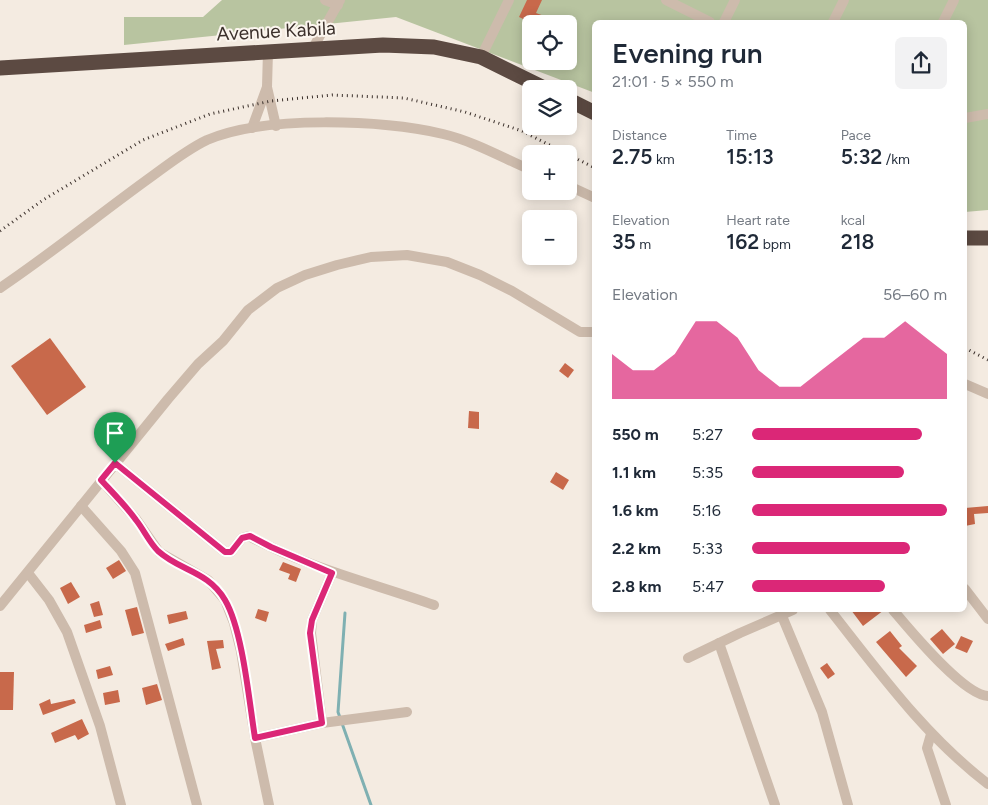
<!DOCTYPE html>
<html lang="en">
<head>
<meta charset="utf-8">
<style>
	body { margin:0; font-family:Figtree,sans-serif; background:#f2f2f3; color:#1f2937; height:100vh; display:flex; flex-direction:column; font-size:19px; white-space:nowrap }
	* { box-sizing:border-box; margin:0 }
	p { font-size:16px; color:#747a83 }
	.icon { flex:none; width:28px; height:28px; fill:none; stroke:currentColor; stroke-width:2; stroke-linecap:round; stroke-linejoin:round }
	.map { position:relative; flex:1; overflow:hidden }
	.details { position:absolute; left:592px; top:20px; width:375px; height:592px; display:flex; flex-direction:column; background:#fff; border-radius:8px; box-shadow:0 2px 12px #0003 }
	.details>* { flex:none }
	.buttons { position:absolute; left:522px; top:15px; display:grid; gap:10px }
	.buttons a { display:grid; place-items:center; width:55px; height:55px; border-radius:8px; background:#fff; box-shadow:0 2px 12px #0003; font-size:25px }
	.pin { position:absolute; display:grid; place-items:center; width:42px; height:42px; color:#fff; margin:-51px -21px; border-radius:50% 50% 50% 0; rotate:-45deg; box-shadow:0 0 5px #0007 }
	.pin .icon { rotate:45deg }
	.round { display:grid; place-items:center; flex:none; width:52px; height:52px; border-radius:8px; background:#f2f2f3 }
	.headline { display:flex; align-items:center; justify-content:space-between; height:85px; padding:0 20px }
	h1 { font-size:28px; font-weight:600; line-height:38px }
	.stats { display:grid; grid-template-columns:repeat(3,1fr); gap:8px; height:85px; padding:5px 20px }
	.stats div { display:grid; align-content:center }
	.stats b { font-size:21px; font-weight:600 }
	.stats small { font-size:14px; font-weight:400 }
	.stats p { font-size:14px }
	.chart { height:140px; padding:10px 20px }
	.chart p { display:flex; justify-content:space-between }
	.chart svg { width:100%; height:90px; margin-top:5px; fill:#db2777; opacity:.7 }
	ul { padding:0 20px; list-style:none; font-size:16px }
	li { display:grid; grid-template-columns:80px 60px 1fr; align-items:center; height:38px }
	li i { height:12px; border-radius:6px; background:#db2777 }
	.map>svg:first-child { display:block }
	.green { fill:#b8c4a0; fill-rule:evenodd }
	.lines { fill:none; stroke-linecap:round; stroke-linejoin:round }
	.stream { stroke:#7fb0b2; stroke-width:3 }
	.building { fill:#c8694b }
	.street { stroke:#cdbbac; stroke-width:10 }
	.highway { stroke:#5c4a42; stroke-width:15 }
	.rail { stroke:#3b302b; stroke-width:3; stroke-dasharray:1 4; stroke-linecap:butt }
	.route-casing { stroke:#fff; stroke-width:10 }
	.route { stroke:#db2777; stroke-width:6 }
	.labels { text-anchor:middle; dominant-baseline:central; stroke-width:4; stroke-linejoin:round; paint-order:stroke }
	.street-label { font-size:19px; fill:#3b302b; stroke:#fbf5ee }
</style>
</head>
<body>
<div class="map">
<svg width="988" height="805" viewBox="0 0 988 805">
	<rect width="100%" height="100%" fill="#f4ebe1"/>
	<path class="green" d="M222 0H988V210L965 212V22H595V93L396 17 124 45V17H203ZM531 24H569V61H531Z"/>
	<g class="lines">
		<polyline class="stream" points="345,613 338,712 371,805"/>
	</g>
	<g class="building">
		<polygon points="527,0 542,0 536,13 547,17 544,24 534,24 519,17"/>
		<polygon points="50,338 86,387 47,415 11,366"/>
		<polygon points="565,363 574,370 568,378 559,371"/>
		<polygon points="469,411 479,412 479,429 468,428"/>
		<polygon points="556,472 569,480 563,490 550,482"/>
		<polygon points="988,506 988,513 974,514 975,524 965,526 965,508"/>
		<polygon points="119,560 126,571 113,579 106,568"/>
		<polygon points="283,562 301,569 296,582 288,579 290,574 279,570"/>
		<polygon points="71,582 80,597 68,604 60,588"/>
		<polygon points="99,601 103,615 94,617 90,604"/>
		<polygon points="137,607 144,633 132,636 125,610"/>
		<polygon points="258,609 269,612 266,622 255,618"/>
		<polygon points="851,610 884,610 863,626"/>
		<polygon points="186,611 188,619 169,624 167,615"/>
		<polygon points="100,620 102,628 86,633 84,625"/>
		<polygon points="942,629 955,644 943,654 930,639"/>
		<polygon points="890,631 902,646 899,648 917,666 906,677 876,642"/>
		<polygon points="961,636 973,641 967,653 955,648"/>
		<polygon points="183,638 185,645 168,651 165,644"/>
		<polygon points="223,640 224,648 216,649 221,668 212,670 207,641"/>
		<polygon points="827,663 835,674 828,679 820,668"/>
		<polygon points="110,666 113,675 98,679 96,670"/>
		<polygon points="0,672 14,672 13,710 0,710"/>
		<polygon points="157,684 162,700 146,705 142,688"/>
		<polygon points="118,690 120,702 105,705 103,693"/>
		<polygon points="50,699 51,704 74,699 76,703 43,715 39,704"/>
		<polygon points="82,719 89,734 78,740 75,735 55,743 51,733"/>
	</g>
	<g class="lines">
		<g class="street">
			<polyline points="325,0 338,5"/>
			<polyline points="666,0 710,22"/>
			<polyline points="724,22 735,0"/>
			<polyline points="833,22 844,0"/>
			<polyline points="943,22 954,0"/>
			<polyline points="313,48 340,0"/>
			<polyline points="268,51 267,87 276,126"/>
			<polyline points="481,57 509,0"/>
			<polyline points="965,118 988,114"/>
			<polyline points="252,128 267,87"/>
			<polyline points="569,186 595,198"/>
			<path d="M0 288C49 255 96 217 144 182 164 168 184 151 207 140 265 115 382 120 443 134 473 141 503 158 531 170"/>
			<polyline points="965,384 988,394"/>
			<path d="M115 463 225 552H231L242 538 249 536C308 568 372 583 434 605"/>
			<polyline points="101,480 136,519 159,552 208,580 225,600 234,623 241,651 255,738 269,805"/>
			<polyline points="81,506 121,551 135,573 197,805"/>
			<polyline points="28,573 49,600 67,632 100,726 121,805"/>
			<polyline points="965,589 988,619"/>
			<polyline points="0,606 168,399 198,364 223,341 248,310 277,288 305,275 337,265 371,257 407,255 447,262 480,275 512,291 580,332 595,332"/>
			<path d="M830 610C879 672 925 736 988 784"/>
			<path d="M893 610C910 630 963 695 988 696"/>
			<polyline points="782,616 822,712 848,805"/>
			<polyline points="719,643 775,805"/>
			<polyline points="688,658 740,633 793,610"/>
			<polyline points="322,723 311,633 312,620 332,573"/>
			<polyline points="931,734 927,748 946,805"/>
			<polyline points="255,738 322,723 407,712"/>
		</g>
		<g class="highway">
			<polyline points="0,68 383,45 434,47 481,57 546,89"/>
			<polyline points="569,100 595,113"/>
			<polyline points="965,238 988,238"/>
		</g>
		<g class="rail">
			<polyline points="569,155 595,168"/>
			<polyline points="0,231 43,200 143,140 210,114 271,101 332,95 404,98 465,112 522,131 567,154"/>
			<polyline points="965,348 988,360"/>
		</g>
	</g>
	<g class="lines">
		<g class="route-casing">
			<path id="route" d="M115 463 225 552H231L242 538 250 536 271 547 332 573 312 620 310 633 322 723 255 738C249 701 243 631 225 600 208 571 180 571 158 551 149 542 144 530 136 520 126 506 113 493 101 480Z"/>
		</g>
		<use href="#route" class="route"/>
	</g>
	<g class="labels">
		<g class="street-label">
			<text transform="translate(276 31) rotate(-3)">Avenue Kabila</text>
		</g>
	</g>
</svg>
<div class="buttons">
<a><svg class="icon" aria-label="locate" viewBox="0 0 24 24"><circle cx="12" cy="12" r="6"/><path d="M12 2v4M12 18v4M2 12h4M18 12h4"/></svg></a>
<a><svg class="icon" aria-label="layers" viewBox="0 0 24 24"><path d="M12 4l9 5-9 5-9-5zM3 14l9 5 9-5"/></svg></a>
<a>+</a>
<a>−</a>
</div>
<div class="pin" style="left:115px;top:463px;background:#1e9e55"><svg class="icon" aria-label="arrive" viewBox="0 0 24 24"><path d="M6 21V4h12l-3 4 3 4H6"/></svg></div>
<section class="details">
<div class="headline"><div><h1>Evening run</h1><p>21:01 · 5 × 550 m</p></div><a class="round"><svg class="icon" aria-label="share" viewBox="0 0 24 24"><path d="M12 15V3M7 8l5-5 5 5M5 13v7h14v-7"/></svg></a></div>
<div class="stats">
<div><p>Distance</p><b>2.75<small> km</small></b></div>
<div><p>Time</p><b>15:13</b></div>
<div><p>Pace</p><b>5:32<small> /km</small></b></div>
</div>
<div class="stats">
<div><p>Elevation</p><b>35<small> m</small></b></div>
<div><p>Heart rate</p><b>162<small> bpm</small></b></div>
<div><p>kcal</p><b>218</b></div>
</div>
<div class="chart"><p><span>Elevation</span>56–60 m</p>
<svg viewBox="0 0 160 44" preserveAspectRatio="none"><path d="M0 44V22L10 30L20 30L30 22L40 6L50 6L60 14L70 30L80 38L90 38L100 30L110 22L120 14L130 14L140 6L150 14L160 22V44z"/></svg>
</div>
<ul>
<li><b>550 m</b>5:27<i style="width:87%"></i></li>
<li><b>1.1 km</b>5:35<i style="width:78%"></i></li>
<li><b>1.6 km</b>5:16<i style="width:100%"></i></li>
<li><b>2.2 km</b>5:33<i style="width:81%"></i></li>
<li><b>2.8 km</b>5:47<i style="width:68%"></i></li>
</ul>
</section>
</div>
</body>
</html>
